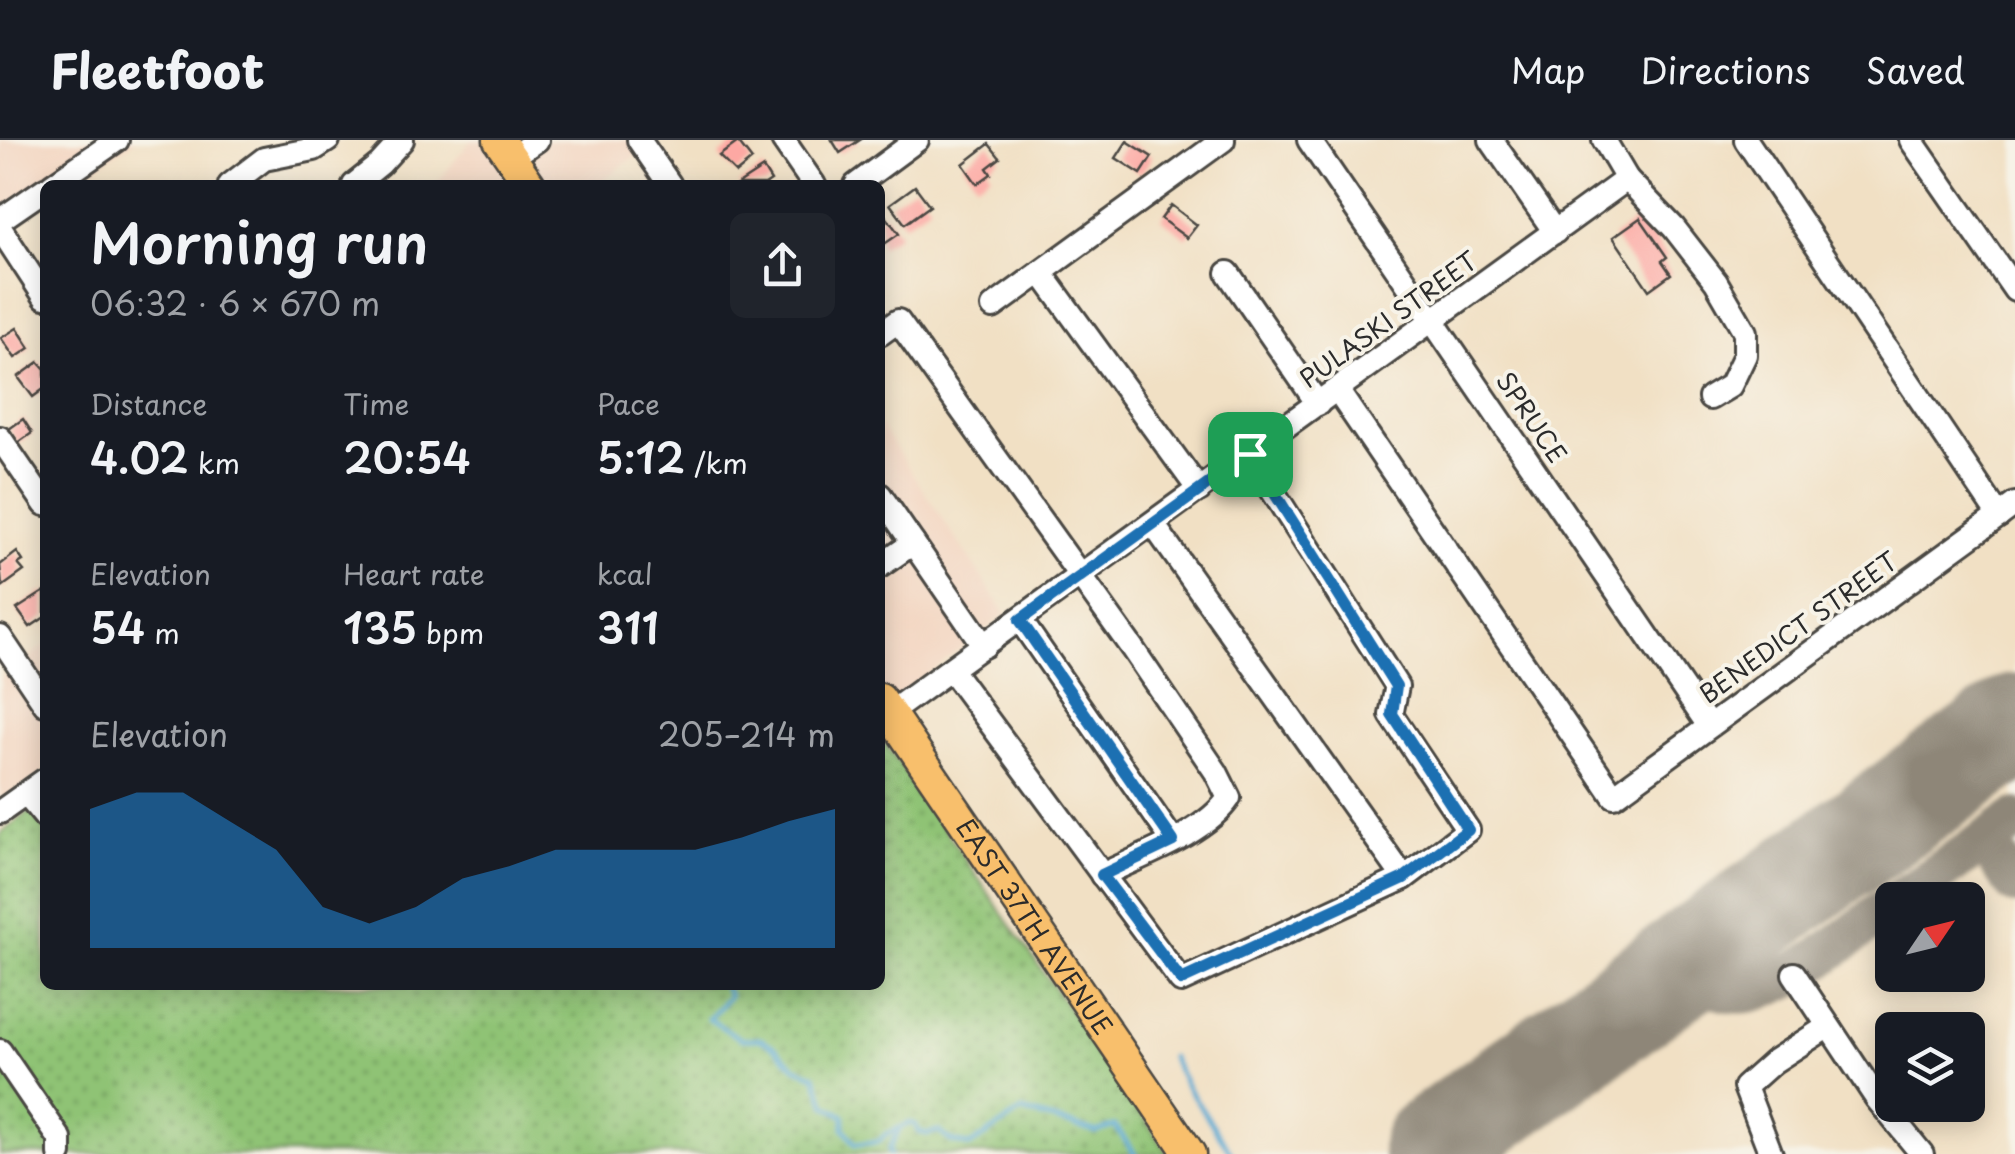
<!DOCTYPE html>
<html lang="en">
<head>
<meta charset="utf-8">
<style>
	body { margin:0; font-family:"Playpen Sans",sans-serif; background:#20242c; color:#f1f3f6; height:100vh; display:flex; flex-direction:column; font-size:38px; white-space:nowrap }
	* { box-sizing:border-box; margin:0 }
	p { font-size:32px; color:#9ea1a6 }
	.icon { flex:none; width:55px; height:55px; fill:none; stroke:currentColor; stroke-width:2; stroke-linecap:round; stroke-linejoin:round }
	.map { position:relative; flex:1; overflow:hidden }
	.side { position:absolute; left:40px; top:40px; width:845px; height:810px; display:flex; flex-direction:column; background:#171b24; border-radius:15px; box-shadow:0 5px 25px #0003 }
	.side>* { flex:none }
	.needle { width:65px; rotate:55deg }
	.controls { position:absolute; left:1875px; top:742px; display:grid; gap:20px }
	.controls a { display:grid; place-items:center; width:110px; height:110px; border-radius:15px; background:#171b24; box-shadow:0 5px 25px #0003; font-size:50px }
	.pin { position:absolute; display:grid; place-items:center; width:85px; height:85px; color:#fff; margin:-42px; border-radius:20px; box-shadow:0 5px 15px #0006 }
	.round { display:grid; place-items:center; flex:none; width:105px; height:105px; border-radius:15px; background:#20242c }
	.head { display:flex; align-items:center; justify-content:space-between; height:170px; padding:0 50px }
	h1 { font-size:55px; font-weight:600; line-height:75px }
	.figures { display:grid; grid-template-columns:repeat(3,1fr); gap:15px; height:170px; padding:10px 50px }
	.figures div { display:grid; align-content:center }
	.figures b { font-size:42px; font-weight:600 }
	.figures small { font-size:28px; font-weight:400 }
	.figures p { font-size:28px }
	.chart { height:280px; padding:20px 50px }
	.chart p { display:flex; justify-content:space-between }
	.chart svg { width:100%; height:180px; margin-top:10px; fill:#1f6fb2; opacity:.7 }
	header { display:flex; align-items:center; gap:60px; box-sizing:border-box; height:140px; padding:0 50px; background:#171b24; border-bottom:2px solid #363941 }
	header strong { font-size:48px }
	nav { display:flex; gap:55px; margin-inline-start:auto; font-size:35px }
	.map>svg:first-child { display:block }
	.built { fill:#f3d4bf }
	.grass { fill:url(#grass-dots); stroke:#5d7750; stroke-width:2.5 }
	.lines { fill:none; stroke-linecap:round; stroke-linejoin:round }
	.stream { stroke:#56a8d1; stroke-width:5 }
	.taxiway { stroke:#8e8678; stroke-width:42 }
	.runway { stroke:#8e8678; stroke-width:102 }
	.building { fill:#fda8a3 }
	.minor-casing { stroke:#494642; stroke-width:28 }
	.major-casing { stroke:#494642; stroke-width:35 }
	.minor { stroke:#fff; stroke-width:22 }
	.major { stroke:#f8bf6c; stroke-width:30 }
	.route-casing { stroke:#fff; stroke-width:20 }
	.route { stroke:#1f6fb2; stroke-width:12 }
	.labels { text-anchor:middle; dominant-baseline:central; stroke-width:8; stroke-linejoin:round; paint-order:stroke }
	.street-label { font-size:25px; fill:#2b2b2b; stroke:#f7f3e8 }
</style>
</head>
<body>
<header>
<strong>Fleetfoot</strong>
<nav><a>Map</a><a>Directions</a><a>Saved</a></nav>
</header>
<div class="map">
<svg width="2015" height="1014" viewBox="0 0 2015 1014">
	<defs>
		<pattern id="grass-dots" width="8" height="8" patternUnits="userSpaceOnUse" patternTransform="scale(2.5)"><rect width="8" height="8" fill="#8fc375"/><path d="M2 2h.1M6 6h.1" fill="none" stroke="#759f60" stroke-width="1.8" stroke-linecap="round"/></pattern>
	</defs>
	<rect width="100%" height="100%" fill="#f7f3e8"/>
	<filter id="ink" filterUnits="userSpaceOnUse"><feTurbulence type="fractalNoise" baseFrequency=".01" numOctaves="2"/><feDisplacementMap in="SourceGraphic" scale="20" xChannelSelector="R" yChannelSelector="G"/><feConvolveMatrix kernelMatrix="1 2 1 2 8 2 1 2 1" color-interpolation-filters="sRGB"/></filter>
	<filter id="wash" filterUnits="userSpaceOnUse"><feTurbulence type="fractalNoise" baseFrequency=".0048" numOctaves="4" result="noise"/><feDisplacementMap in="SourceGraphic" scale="40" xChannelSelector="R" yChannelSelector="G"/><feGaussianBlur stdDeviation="2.25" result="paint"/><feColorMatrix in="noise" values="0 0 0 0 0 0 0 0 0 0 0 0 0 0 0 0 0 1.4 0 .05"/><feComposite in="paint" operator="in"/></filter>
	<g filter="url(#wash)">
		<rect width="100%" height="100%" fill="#f1e0c4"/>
		<g class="built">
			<polygon points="0,0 136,0 69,45 0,78"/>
			<polygon points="471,0 488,0 520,45 436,45"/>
			<polygon points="504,0 631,0 640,13 596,45 536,45"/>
			<polygon points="880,285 1006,474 888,564 880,552"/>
			<polygon points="45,505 45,632 0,664 0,539"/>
		</g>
		<polygon class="grass" points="880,596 1169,1014 0,1014 0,694 45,660 45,845 880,845"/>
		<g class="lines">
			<g class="stream">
				<polyline points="724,845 729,856 709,879 741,899 760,899 776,908 795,927 815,935 826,965 844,976 844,988 855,1004 878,1002 886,994 910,983 916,985 918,991 927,994 938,991 951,1001 970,1006 1022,971 1096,992 1115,986 1135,1014"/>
				<polyline points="1171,917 1187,947 1232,1014"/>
				<polyline points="890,1014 889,1009 899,989"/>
			</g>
			<g class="taxiway">
				<polyline points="1984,702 2015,744"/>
				<polyline points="1900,760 2015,680"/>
				<path d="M1688 821C1702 835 1712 848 1731 852 1773 862 1858 789 1892 765"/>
			</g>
			<polyline class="runway" points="1433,1006 2015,585"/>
		</g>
		<g id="blocks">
			<g class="building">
				<polygon points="832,0 860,0 840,13"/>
				<polygon points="1127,1 1152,17 1141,34 1116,18"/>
				<polygon points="738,2 752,20 736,33 719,16"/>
				<polygon points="989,4 1000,18 987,28 991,34 977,44 963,24"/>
				<polygon points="763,28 771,41 765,45 737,45"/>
				<polygon points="915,46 930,66 905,84 890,64"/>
				<polygon points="1171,65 1197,85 1187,98 1161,79"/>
				<polygon points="885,75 899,94 880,107 880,78"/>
				<polygon points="1640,78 1667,117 1662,121 1671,134 1649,150 1613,97"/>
				<polygon points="17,188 30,208 15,218 1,198"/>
				<polygon points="39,222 45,229 45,248 33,257 18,237"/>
				<polygon points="23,279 32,293 18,303 9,289"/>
				<polygon points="17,412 23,421 18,424 24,431 2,447 0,425"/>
				<polygon points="45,451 45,477 30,487 17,469"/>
			</g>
		</g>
	</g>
	<g filter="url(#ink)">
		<use href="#blocks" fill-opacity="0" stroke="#494642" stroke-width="2.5"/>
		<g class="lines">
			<g class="minor-casing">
				<g id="minor">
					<polyline points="639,0 670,45"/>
					<polyline points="783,0 814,45"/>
					<polyline points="1309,0 1709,586"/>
					<polyline points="1491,0 1555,92"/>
					<polyline points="1604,0 1627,39 1674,88 1716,142 1745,192 1745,215 1730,246 1710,258"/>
					<polyline points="1746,0 1999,376"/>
					<polyline points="1911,0 2015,150"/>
					<polyline points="511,18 537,0"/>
					<polyline points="52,45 117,0"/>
					<polyline points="230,45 264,19 314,9 328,0"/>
					<polyline points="354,45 380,24 402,0"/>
					<polyline points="856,45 917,0"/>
					<polyline points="0,80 45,49"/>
					<polyline points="0,88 45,157"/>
					<polyline points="1228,133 1318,264"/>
					<polyline points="1042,134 1199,350"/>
					<polyline points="993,167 1223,0"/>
					<path d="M880 194 898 181 1132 508 1216 632 1229 658C1205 694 1140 716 1102 735"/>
					<polyline points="1337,250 1614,656 2015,364"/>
					<polyline points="0,298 45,364"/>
					<polyline points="880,355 984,506"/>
					<polyline points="1153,384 1404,738"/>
					<polyline points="880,426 913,403"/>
					<polyline points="1020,480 1173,701"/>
					<polyline points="0,497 45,564"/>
					<polyline points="951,530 1181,841 1404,738 1468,690 1391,575 1397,546 1249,314"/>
					<polyline points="880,580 1627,39"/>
					<polyline points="26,654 45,677"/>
					<polyline points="0,672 45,640"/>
					<polyline points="1794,834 1877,959 1922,1014"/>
					<polyline points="0,911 60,999 60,1014"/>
					<polyline points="1771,1014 1745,947 1773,922 1827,887"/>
				</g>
			</g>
			<g class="major-casing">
				<g id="major">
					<polyline points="499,0 530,45"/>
					<path id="s1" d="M880 559 1190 1014"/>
				</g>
			</g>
			<use href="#minor" class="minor"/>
			<use href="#major" class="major"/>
		</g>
	</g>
	<g class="lines" filter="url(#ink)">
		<g class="route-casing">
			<polygon id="route" points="1250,314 1396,546 1392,574 1468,690 1404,738 1181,840 1102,735 1173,701 1020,480"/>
		</g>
		<use href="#route" class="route"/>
	</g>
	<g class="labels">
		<g class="street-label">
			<text transform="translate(1388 179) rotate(-36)">PULASKI STREET</text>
			<text transform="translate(1532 277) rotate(56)">SPRUCE</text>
			<text transform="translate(1798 487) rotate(-36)">BENEDICT STREET</text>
			<text stroke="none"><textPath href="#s1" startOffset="275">EAST 37TH AVENUE</textPath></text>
		</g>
	</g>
</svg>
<div class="controls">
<a><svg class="needle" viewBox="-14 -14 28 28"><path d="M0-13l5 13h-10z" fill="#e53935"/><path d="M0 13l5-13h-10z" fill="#9ea1a6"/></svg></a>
<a><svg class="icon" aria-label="layers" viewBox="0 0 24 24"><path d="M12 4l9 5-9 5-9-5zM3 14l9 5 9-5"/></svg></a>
</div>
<div class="pin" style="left:1250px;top:314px;background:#1e9e55"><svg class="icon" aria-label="arrive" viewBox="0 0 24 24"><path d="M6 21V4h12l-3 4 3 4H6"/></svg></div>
<section class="side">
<div class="head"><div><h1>Morning run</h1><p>06:32 · 6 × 670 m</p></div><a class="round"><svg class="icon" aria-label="share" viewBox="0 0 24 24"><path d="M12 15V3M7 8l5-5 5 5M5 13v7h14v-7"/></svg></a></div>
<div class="figures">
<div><p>Distance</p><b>4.02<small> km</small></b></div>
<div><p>Time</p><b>20:54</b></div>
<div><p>Pace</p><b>5:12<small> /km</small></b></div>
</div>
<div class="figures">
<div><p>Elevation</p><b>54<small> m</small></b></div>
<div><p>Heart rate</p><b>135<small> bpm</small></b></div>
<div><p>kcal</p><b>311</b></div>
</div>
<div class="chart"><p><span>Elevation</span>205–214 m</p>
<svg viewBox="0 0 160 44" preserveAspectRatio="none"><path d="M0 44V10L10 6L20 6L30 13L40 20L50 34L60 38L70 34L80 27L90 24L100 20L110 20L120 20L130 20L140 17L150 13L160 10V44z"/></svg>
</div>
</section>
</div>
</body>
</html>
